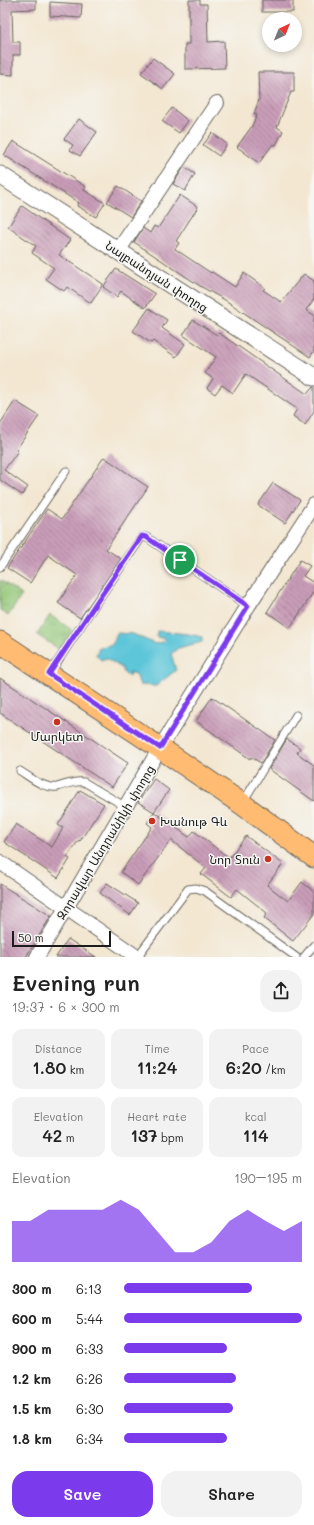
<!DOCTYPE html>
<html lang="en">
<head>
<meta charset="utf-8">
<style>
	body { margin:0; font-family:Mali,"Noto Sans Armenian",sans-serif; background:#f2f2f2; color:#222; height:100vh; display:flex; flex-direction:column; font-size:15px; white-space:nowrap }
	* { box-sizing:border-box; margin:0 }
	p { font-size:13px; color:#767676 }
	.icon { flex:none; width:22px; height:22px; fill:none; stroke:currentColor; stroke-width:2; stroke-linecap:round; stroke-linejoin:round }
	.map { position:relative; height:957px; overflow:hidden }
	.drawer { display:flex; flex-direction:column; background:#fff; flex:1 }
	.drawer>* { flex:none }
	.needle { width:26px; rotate:43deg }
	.fabs { position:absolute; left:262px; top:12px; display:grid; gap:8px }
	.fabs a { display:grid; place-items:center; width:40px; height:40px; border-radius:50%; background:#fff; box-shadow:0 2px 6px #0003; font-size:20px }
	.scale { position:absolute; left:12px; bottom:10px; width:99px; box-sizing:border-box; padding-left:4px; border:2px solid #1c1c1c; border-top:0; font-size:11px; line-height:14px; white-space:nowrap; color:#1c1c1c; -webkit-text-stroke:3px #f6f6f2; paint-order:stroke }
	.pin { position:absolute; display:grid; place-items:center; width:34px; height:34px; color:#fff; margin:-17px; border:2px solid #fff; border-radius:50%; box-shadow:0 1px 4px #0007 }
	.round { display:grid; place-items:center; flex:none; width:42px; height:42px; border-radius:16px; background:#f2f2f2 }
	.summary { display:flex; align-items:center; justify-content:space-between; height:68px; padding:0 12px }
	h1 { font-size:22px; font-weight:600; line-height:30px }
	.stats { display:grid; grid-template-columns:repeat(3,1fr); gap:6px; height:68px; padding:4px 12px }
	.stats div { display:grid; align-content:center; border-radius:10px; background:#f2f2f2; text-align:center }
	.stats b { font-size:17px; font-weight:600 }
	.stats small { font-size:11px; font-weight:400 }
	.stats p { font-size:11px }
	.chart { height:112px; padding:8px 12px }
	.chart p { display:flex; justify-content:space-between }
	.chart svg { width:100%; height:72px; margin-top:4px; fill:#7c3aed; opacity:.7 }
	.button { display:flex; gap:8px; margin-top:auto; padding:8px 12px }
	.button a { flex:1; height:46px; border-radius:16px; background:#7c3aed; color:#fff; font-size:16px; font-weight:600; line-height:46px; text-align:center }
	.button a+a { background:#f2f2f2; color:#222 }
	ul { padding:0 12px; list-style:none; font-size:13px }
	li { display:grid; grid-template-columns:64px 48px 1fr; align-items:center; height:30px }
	li i { height:10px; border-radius:5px; background:#7c3aed }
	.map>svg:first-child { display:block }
	.grass { fill:url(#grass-tufts); stroke:#57714a }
	.water { fill:#5dc6d9; stroke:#3c717a }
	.building { fill:url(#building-back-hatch) }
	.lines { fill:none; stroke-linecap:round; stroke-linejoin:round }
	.service-casing { stroke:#67635c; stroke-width:9 }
	.minor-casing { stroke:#67635c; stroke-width:16 }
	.tertiary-casing { stroke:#67635c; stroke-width:19 }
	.primary-casing { stroke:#67635c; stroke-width:23 }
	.service { stroke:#fff; stroke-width:7 }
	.minor { stroke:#fff; stroke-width:14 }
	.tertiary { stroke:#fff; stroke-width:17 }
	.primary { stroke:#ffbb71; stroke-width:21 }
	.route-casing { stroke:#fff; stroke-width:8 }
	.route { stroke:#7c3aed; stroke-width:5 }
	.poi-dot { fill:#c8321e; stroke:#f6f6f2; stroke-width:1.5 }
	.labels { text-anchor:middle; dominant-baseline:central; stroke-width:3; stroke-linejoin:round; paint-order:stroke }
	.street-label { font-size:12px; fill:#1c1c1c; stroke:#f6f6f2 }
	.poi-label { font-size:12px; fill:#1c1c1c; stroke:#f6f6f2 }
</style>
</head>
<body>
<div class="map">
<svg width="314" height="957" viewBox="0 0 314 957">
	<defs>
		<pattern id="grass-tufts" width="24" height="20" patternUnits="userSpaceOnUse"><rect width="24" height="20" fill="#92c677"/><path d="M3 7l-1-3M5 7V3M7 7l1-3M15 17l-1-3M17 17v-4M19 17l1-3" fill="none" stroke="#7daa66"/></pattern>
		<pattern id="building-back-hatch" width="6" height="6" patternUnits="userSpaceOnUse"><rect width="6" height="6" fill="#c99db8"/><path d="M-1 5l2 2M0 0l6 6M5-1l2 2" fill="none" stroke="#a27f95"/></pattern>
	</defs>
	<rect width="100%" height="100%" fill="#f6f6f2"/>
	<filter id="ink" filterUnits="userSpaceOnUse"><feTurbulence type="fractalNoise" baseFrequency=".025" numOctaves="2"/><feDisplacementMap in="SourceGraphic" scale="8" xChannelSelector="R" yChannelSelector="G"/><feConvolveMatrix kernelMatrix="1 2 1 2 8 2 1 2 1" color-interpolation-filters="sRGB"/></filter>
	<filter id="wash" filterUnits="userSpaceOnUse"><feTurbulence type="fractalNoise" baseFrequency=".012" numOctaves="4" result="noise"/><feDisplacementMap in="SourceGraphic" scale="16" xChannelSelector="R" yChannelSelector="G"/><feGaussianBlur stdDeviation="0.9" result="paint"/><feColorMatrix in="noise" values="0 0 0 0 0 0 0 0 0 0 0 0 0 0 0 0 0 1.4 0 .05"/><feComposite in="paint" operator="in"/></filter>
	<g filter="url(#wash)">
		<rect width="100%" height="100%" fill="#f3e7d2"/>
		<g class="grass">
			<polygon points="0,580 22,595 8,616 0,610"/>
			<polygon points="50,615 72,630 59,649 37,635"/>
		</g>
		<polygon class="water" points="157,631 188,634 202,637 202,642 178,648 171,654 176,670 156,686 140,685 136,674 130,672 129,677 123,672 122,668 106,658 101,660 96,655 99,648 113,644 117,633 133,634 155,644 165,641 165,639 157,637"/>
		<g id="blocks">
			<g class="building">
				<polygon points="0,0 36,0 36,9 12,10 13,42 20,42 20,55 13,55 13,75 0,74"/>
				<polygon points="189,0 200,0 200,4 207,4 208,42 224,41 225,68 185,69 185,44 189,44"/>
				<rect x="262" y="0" width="31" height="12"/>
				<polygon points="50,2 82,4 81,18 50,16"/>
				<polygon points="153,58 175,74 163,89 141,73"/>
				<polygon points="258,72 294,72 294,92 291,92 277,127 283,131 276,145 273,144 259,163 237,147 252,126 257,115 254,114 259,100"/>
				<polygon points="172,108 188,121 179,133 162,121"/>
				<polygon points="79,119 97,132 80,156 70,150 73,145 64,139"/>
				<polygon points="212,133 227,144 219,156 203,145"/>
				<polygon points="13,141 86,187 84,190 105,203 96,217 77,206 79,203 4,155"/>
				<polygon points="184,167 195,174 185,191 173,184"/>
				<polygon points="118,186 141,201 131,217 107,202"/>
				<polygon points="180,195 198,207 176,241 179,243 175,249 211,273 212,272 235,287 244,273 265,288 263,290 281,302 304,274 314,281 314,299 306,310 314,315 314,351 310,357 225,300 200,286 134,242 143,228 150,233 154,226 158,228"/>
				<polygon points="22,206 70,240 59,255 103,284 91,303 67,287 64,291 46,279 54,268 32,253 36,246 8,227"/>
				<polygon points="116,269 155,294 145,308 121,291 117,297 103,287"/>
				<polygon points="149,308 167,320 162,328 185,344 176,357 153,341 151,343 133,331"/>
				<polygon points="193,320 217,335 219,333 307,394 313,387 314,387 314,411 305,425 293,416 297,409 246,374 233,393 222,385 215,394 207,388 213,379 205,373 216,357 183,335"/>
				<polygon points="15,401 39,416 16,450 18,451 4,470 28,487 22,495 0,480 0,424"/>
				<polygon points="104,457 148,487 106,549 121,559 80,618 58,603 77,575 48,555 30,583 7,568 47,509 62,519"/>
				<polygon points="273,483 300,500 285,523 258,505"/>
				<polygon points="300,560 310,566 303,576 314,583 314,591 290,628 267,612"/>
				<polygon points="0,678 128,763 112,787 0,713"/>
				<polygon points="212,697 275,740 261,763 251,757 250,759 196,721"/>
				<polygon points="287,739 300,748 297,753 314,765 314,801 269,769"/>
				<polygon points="154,779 169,790 154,812 138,802"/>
				<polygon points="80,790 104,804 80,841 79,840 67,857 70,859 58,878 4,842 16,824 52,847 63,828 58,825"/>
				<polygon points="154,812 189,837 194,831 229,858 246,836 283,864 267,885 288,901 302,882 314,892 314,914 293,941 264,918 267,913 237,889 231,897 201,874 206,868 171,840 138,885 121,872 152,827 147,823"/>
				<polygon points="107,883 138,903 130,915 100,893"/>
				<polygon points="0,884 51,916 26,957 0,957"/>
				<polygon points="68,939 96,957 56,957"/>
			</g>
		</g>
	</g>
	<g filter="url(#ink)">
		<use href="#blocks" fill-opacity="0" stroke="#67635c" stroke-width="1"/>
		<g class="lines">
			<g class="service-casing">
				<g id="service">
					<polyline points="0,567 66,471"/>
					<polyline points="50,673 98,600 142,537 146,537 248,606"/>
					<path d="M20 771C30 777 44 789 57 787 67 785 73 780 84 782L126 807"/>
					<polyline points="243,802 296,715"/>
					<polyline points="137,957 188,889 196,888 205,891 296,957"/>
					<polyline points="304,957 314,945"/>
				</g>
			</g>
			<g class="minor-casing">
				<g id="minor">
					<polyline points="118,251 217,103"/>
					<polyline points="0,862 137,957"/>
					<polyline points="37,957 160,748 248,606 314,505"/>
				</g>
			</g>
			<g class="tertiary-casing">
				<polyline id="tertiary" points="0,175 314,377"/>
			</g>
			<g class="primary-casing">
				<polyline id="primary" points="0,642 160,748 242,804 314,857"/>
			</g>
			<use href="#service" class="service"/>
			<use href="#minor" class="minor"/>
			<use href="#tertiary" class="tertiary"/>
			<use href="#primary" class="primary"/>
		</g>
	</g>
	<g class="lines" filter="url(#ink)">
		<g class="route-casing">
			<polygon id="route" points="142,536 146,537 248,606 160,748 49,674 98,600"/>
		</g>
		<use href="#route" class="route"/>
	</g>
	<g class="poi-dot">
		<circle cx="57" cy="722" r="4"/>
		<circle cx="152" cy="821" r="4"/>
		<circle cx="268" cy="859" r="4"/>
	</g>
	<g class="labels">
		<g class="street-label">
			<text transform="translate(157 276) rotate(33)">Նալբանդյան փողոց</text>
			<text transform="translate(105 842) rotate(-59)">Զորավար Անդրանիկի փողոց</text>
		</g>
		<g class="poi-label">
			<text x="57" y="736">Մարկետ</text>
			<text x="160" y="821" text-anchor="start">Խանութ Գև</text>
			<text x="260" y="859" text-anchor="end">Նոր Տուն</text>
		</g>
	</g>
</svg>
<div class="fabs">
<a><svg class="needle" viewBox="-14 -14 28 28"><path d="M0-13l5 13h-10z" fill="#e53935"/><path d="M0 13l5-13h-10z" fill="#767676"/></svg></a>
</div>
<div class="scale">50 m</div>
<div class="pin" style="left:180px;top:560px;background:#1e9e55"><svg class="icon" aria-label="arrive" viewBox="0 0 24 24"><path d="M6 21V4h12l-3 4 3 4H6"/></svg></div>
</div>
<section class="drawer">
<div class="summary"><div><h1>Evening run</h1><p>19:37 · 6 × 300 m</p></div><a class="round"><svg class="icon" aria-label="share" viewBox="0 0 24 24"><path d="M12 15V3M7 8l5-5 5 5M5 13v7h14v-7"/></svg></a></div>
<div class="stats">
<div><p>Distance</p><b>1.80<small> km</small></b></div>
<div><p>Time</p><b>11:24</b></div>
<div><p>Pace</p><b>6:20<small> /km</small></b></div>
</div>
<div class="stats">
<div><p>Elevation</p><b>42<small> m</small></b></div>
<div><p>Heart rate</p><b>137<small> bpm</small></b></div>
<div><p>kcal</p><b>114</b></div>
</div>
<div class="chart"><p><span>Elevation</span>190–195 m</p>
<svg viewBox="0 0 160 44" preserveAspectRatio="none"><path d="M0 44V19L10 19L20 12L30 12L40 12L50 12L60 6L70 12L80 25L90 38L100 38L110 32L120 19L130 12L140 19L150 25L160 19V44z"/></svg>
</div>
<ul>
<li><b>300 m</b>6:13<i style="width:72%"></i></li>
<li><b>600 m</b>5:44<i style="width:100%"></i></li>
<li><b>900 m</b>6:33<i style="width:58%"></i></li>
<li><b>1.2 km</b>6:26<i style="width:63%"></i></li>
<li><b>1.5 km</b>6:30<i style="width:61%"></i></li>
<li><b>1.8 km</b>6:34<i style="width:58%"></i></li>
</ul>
<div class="button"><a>Save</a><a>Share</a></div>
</section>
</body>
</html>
